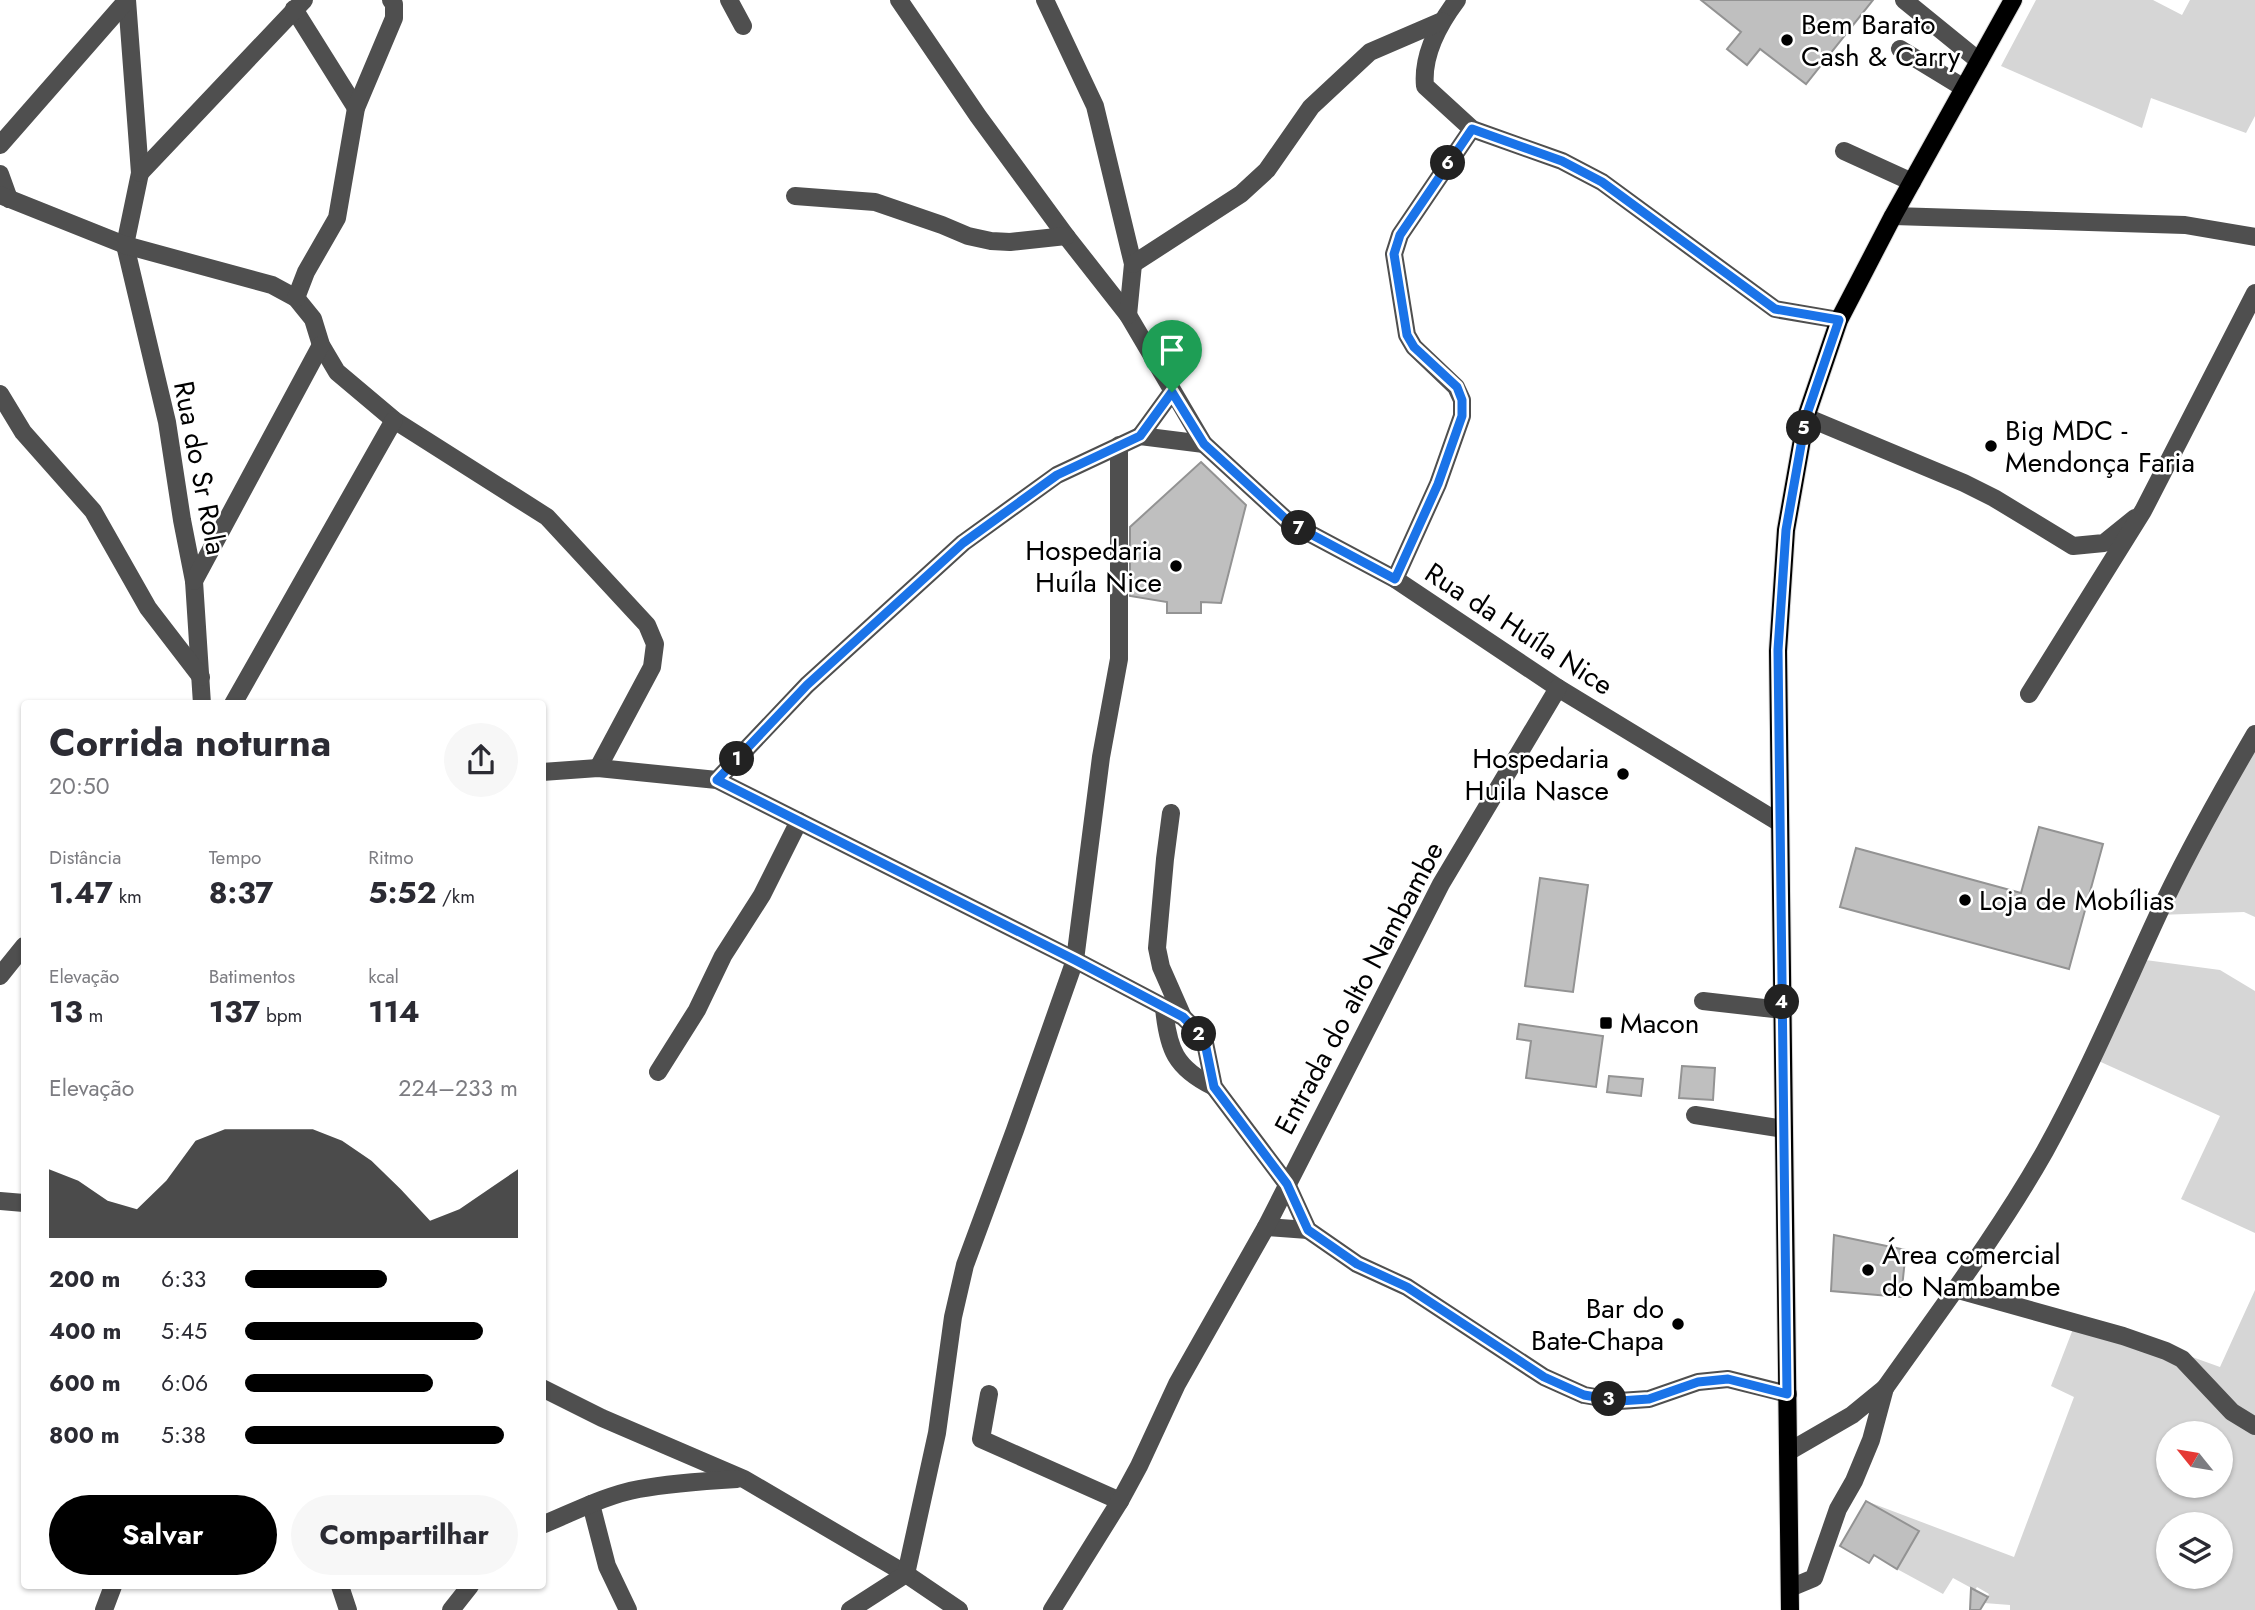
<!DOCTYPE html>
<html lang="pt">
<head>
<meta charset="utf-8">
<style>
	body { margin:0; font-family:Jost,sans-serif; background:#f7f7f7; color:#2b2b33; height:100vh; display:flex; flex-direction:column; font-size:26px; white-space:nowrap }
	* { box-sizing:border-box; margin:0 }
	p { font-size:23px; color:#7c7c81 }
	.icon { flex:none; width:38px; height:38px; fill:none; stroke:currentColor; stroke-width:2; stroke-linecap:round; stroke-linejoin:round }
	.map { position:relative; flex:1; overflow:hidden }
	.details { position:absolute; left:21px; top:700px; width:525px; height:889px; display:flex; flex-direction:column; background:#fff; border-radius:7px; box-shadow:0 2px 5px #0004 }
	.details>* { flex:none }
	.needle { width:46px; rotate:300deg }
	.fabs { position:absolute; left:2156px; top:1421px; display:grid; gap:14px }
	.fabs a { display:grid; place-items:center; width:77px; height:77px; border-radius:50%; background:#fff; box-shadow:0 2px 5px #0004; font-size:35px }
	.pin { position:absolute; display:grid; place-items:center; width:60px; height:60px; color:#fff; margin:-72px -30px; border-radius:50% 50% 50% 0; rotate:-45deg; box-shadow:0 0 7px #0007 }
	.pin .icon { rotate:45deg }
	.km { position:absolute; width:35px; height:35px; margin:-18px; border-radius:50%; background:#222; color:#fff; font-size:19px; line-height:35px; text-align:center }
	.round { display:grid; place-items:center; flex:none; width:74px; height:74px; border-radius:37px; background:#f7f7f7 }
	.overview { display:flex; align-items:center; justify-content:space-between; height:119px; padding:0 28px }
	h1 { font-size:38px; font-weight:700; line-height:52px }
	.stats { display:grid; grid-template-columns:repeat(3,1fr); gap:10px; height:119px; padding:7px 28px }
	.stats div { display:grid; align-content:center }
	.stats b { font-size:30px; font-weight:700 }
	.stats small { font-size:19px; font-weight:400 }
	.stats p { font-size:19px }
	.chart { height:196px; padding:14px 28px }
	.chart p { display:flex; justify-content:space-between }
	.chart svg { width:100%; height:126px; margin-top:7px; fill:#000; opacity:.7 }
	.action { display:flex; gap:14px; margin-top:auto; padding:14px 28px }
	.action a { flex:1; height:80px; border-radius:42px; background:#000; color:#fff; font-size:28px; font-weight:700; line-height:80px; text-align:center }
	.action a+a { background:#f7f7f7; color:#2b2b33 }
	ul { padding:0 28px; list-style:none; font-size:23px }
	li { display:grid; grid-template-columns:112px 84px 1fr; align-items:center; height:52px }
	li i { height:18px; border-radius:9px; background:#000 }
	.map>svg:first-child { display:block }
	.green { fill:#d6d6d6; fill-rule:evenodd }
	.building { fill:#bfbfbf; stroke:#939393; stroke-width:2 }
	.lines { fill:none; stroke-linecap:round; stroke-linejoin:round }
	.major-casing { stroke:#dbdbdb; stroke-width:20 }
	.minor { stroke:#4f4f4f; stroke-width:18 }
	.major { stroke:#000; stroke-width:18 }
	.route-casing { stroke:#fff; stroke-width:14 }
	.route { stroke:#1a73e8; stroke-width:9 }
	.poi-dot { fill:#000; stroke:#fff; stroke-width:2.5 }
	.labels { text-anchor:middle; dominant-baseline:central; stroke-width:5; stroke-linejoin:round; paint-order:stroke }
	.poi-label { font-size:28px; fill:#000; stroke:#fff; text-anchor:start }
	.street-label { font-size:28px; fill:#000; stroke:#fff }
</style>
</head>
<body>
<div class="map">
<svg width="2255" height="1610" viewBox="0 0 2255 1610">
	<rect width="100%" height="100%" fill="#fff"/>
	<g class="green">
		<polygon points="2036,0 2153,0 2182,15 2190,0 2255,0 2255,116 2246,133 2151,98 2142,128 2001,66"/>
		<polygon points="2255,734 2255,917 2244,912 2158,915"/>
		<polygon points="2138,959 2220,970 2255,991 2255,1233 2181,1199 2220,1116 2092,1058"/>
		<path d="M2255 1290V1610H2010V1605L1984 1603 1989 1594 1977 1587 1975 1590 1953 1578 1943 1594 1897 1569 1895 1518 1866 1501 2014 1557 2074 1397 2051 1386 2078 1316 2220 1367ZM2168 1433H2221V1486H2168ZM2168 1524H2221V1577H2168Z"/>
	</g>
	<g class="building">
		<polygon points="1701,0 1873,0 1806,84 1760,49 1747,65 1727,49 1741,32"/>
		<polygon points="1201,462 1246,505 1221,603 1201,602 1201,613 1167,613 1167,602 1130,596 1130,527"/>
		<polygon points="2039,827 2103,844 2069,969 1840,907 1856,848 2021,893"/>
		<polygon points="1540,878 1588,885 1573,992 1525,986"/>
		<polygon points="1519,1024 1603,1036 1596,1087 1526,1078 1531,1041 1517,1039"/>
		<polygon points="1682,1066 1715,1068 1713,1100 1679,1098"/>
		<polygon points="1609,1076 1643,1079 1641,1096 1607,1092"/>
		<polygon points="1834,1235 1906,1250 1901,1297 1831,1291"/>
		<polygon points="1866,1501 1919,1531 1897,1569 1874,1555 1869,1563 1840,1546"/>
		<polygon points="1971,1588 1988,1597 1980,1610 1970,1610"/>
	</g>
	<g class="lines">
		<g class="major-casing">
			<polyline id="major" points="1790,1610 1778,651 1786,530 1806,417 1839,320 1893,216 2013,0"/>
		</g>
		<g class="minor">
			<polyline points="127,0 140,173 125,245 167,422 182,520 194,581 202,704"/>
			<polyline points="729,0 743,26"/>
			<polyline points="899,0 978,116 1066,236 1128,315 1204,444 1290,523 1395,579 1558,688 1780,823"/>
			<polyline points="1045,0 1095,106 1133,264 1128,315"/>
			<path d="M1457 0C1439 24 1422 55 1425 86L1472 129 1562 161 1602 182 1775 309 1839 320"/>
			<polyline points="1904,0 1979,61"/>
			<polyline points="294,9 356,108"/>
			<polyline points="1900,49 1964,88"/>
			<polyline points="0,145 127,0"/>
			<polyline points="1844,151 1912,182"/>
			<polyline points="140,173 304,0"/>
			<polyline points="0,174 9,199"/>
			<polyline points="0,195 125,245 272,285 296,298 313,319 321,345 337,372 394,420 547,517 647,625 655,644 652,667 598,768"/>
			<polyline points="795,196 875,202 942,225 968,236 991,241 1010,242 1066,236"/>
			<polyline points="1893,216 2185,225 2255,237"/>
			<polyline points="1133,264 1241,194 1267,170 1311,107 1370,52 1442,21"/>
			<polyline points="296,298 306,272 337,218 356,108 394,18 394,4 391,0"/>
			<polyline points="0,394 23,432 93,511 148,608 201,677"/>
			<polyline points="1806,417 1964,483 1994,498 2073,546 2104,543 2135,518"/>
			<polyline points="1140,436 1172,392"/>
			<polyline points="1395,579 1438,484 1462,416 1462,400 1456,387 1414,347 1407,335 1394,254 1400,235 1472,129"/>
			<polyline points="194,581 321,345"/>
			<polyline points="2029,694 2143,511 2255,293"/>
			<polyline points="233,704 394,420"/>
			<polyline points="542,772 598,768 717,780 1075,960 1183,1017 1197,1031 1205,1043 1214,1087 1287,1184 1308,1230 1357,1264 1407,1287 1544,1377 1584,1395 1619,1401 1649,1399 1698,1382 1728,1379 1788,1394"/>
			<polyline points="717,780 807,685 963,543 1057,475 1140,436 1204,444"/>
			<polyline points="1171,813 1165,859 1157,948 1161,967 1183,1017"/>
			<polyline points="0,976 24,946"/>
			<polyline points="1703,1001 1782,1010"/>
			<path d="M1164 1008C1168 1049 1175 1068 1214 1087"/>
			<polyline points="658,1072 697,1010 723,956 762,895 799,821"/>
			<polyline points="1695,1115 1784,1129"/>
			<polyline points="0,1201 24,1203"/>
			<polyline points="1266,1227 1308,1230"/>
			<polyline points="1955,1289 2123,1336 2166,1351 2182,1359 2232,1412 2255,1426"/>
			<polyline points="542,1388 602,1418 744,1479 906,1574 959,1610"/>
			<path d="M1885 1388C1940 1310 1998 1234 2045 1151 2087 1075 2121 995 2157 917 2186 854 2220 794 2255 734"/>
			<polyline points="989,1394 981,1439 1120,1501"/>
			<polyline points="1788,1452 1852,1415 1885,1388 1871,1440 1854,1481 1838,1509 1814,1578 1790,1588"/>
			<polyline points="591,1504 607,1566 628,1610"/>
			<path d="M542 1525C574 1512 606 1495 639 1489 671 1483 704 1481 737 1479"/>
			<polyline points="340,1586 348,1610"/>
			<polyline points="104,1610 113,1586"/>
			<polyline points="451,1610 470,1586"/>
			<polyline points="850,1610 906,1574 937,1433 953,1317 965,1265 1015,1130 1075,960 1101,757 1119,659 1119,445"/>
			<polyline points="1052,1610 1120,1501 1139,1466 1177,1384 1266,1227 1441,884 1558,688"/>
		</g>
		<use href="#major" class="major"/>
	</g>
	<g class="lines">
		<g class="route-casing">
			<polygon id="route" points="1472,129 1562,161 1602,182 1775,309 1839,320 1806,417 1786,530 1778,650 1787,1394 1728,1379 1698,1382 1649,1399 1619,1401 1584,1395 1544,1377 1407,1287 1357,1264 1308,1230 1287,1184 1214,1087 1205,1043 1197,1031 1183,1017 1075,960 717,780 807,685 963,543 1057,475 1140,436 1172,392 1204,444 1290,523 1395,579 1438,484 1462,416 1462,400 1457,387 1414,347 1407,335 1394,254 1400,235"/>
		</g>
		<use href="#route" class="route"/>
	</g>
	<g class="poi-dot">
		<circle cx="1787" cy="40" r="7"/>
		<circle cx="1991" cy="446" r="7"/>
		<circle cx="1176" cy="566" r="7"/>
		<circle cx="1623" cy="774" r="7"/>
		<circle cx="1965" cy="900" r="7"/>
		<rect x="1599" y="1016" width="14" height="14" rx="3.5"/>
		<circle cx="1868" cy="1270" r="7"/>
		<circle cx="1678" cy="1324" r="7"/>
	</g>
	<g class="labels">
		<g class="poi-label">
			<text x="1801" y="24">Bem Barato<tspan x="1801" dy="32">Cash &amp; Carry</tspan></text>
			<text x="2005" y="430">Big MDC -<tspan x="2005" dy="32">Mendonça Faria</tspan></text>
			<text x="1162" y="550" text-anchor="end">Hospedaria<tspan x="1162" dy="32">Huíla Nice</tspan></text>
			<text x="1609" y="758" text-anchor="end">Hospedaria<tspan x="1609" dy="32">Huila Nasce</tspan></text>
			<text x="1979" y="900">Loja de Mobílias</text>
			<text x="1620" y="1023">Macon</text>
			<text x="1882" y="1254">Área comercial<tspan x="1882" dy="32">do Nambambe</tspan></text>
			<text x="1664" y="1308" text-anchor="end">Bar do<tspan x="1664" dy="32">Bate-Chapa</tspan></text>
		</g>
		<g class="street-label">
			<text transform="translate(200 468) rotate(79)">Rua do Sr Rola</text>
			<text transform="translate(1519 629) rotate(33)">Rua da Huíla Nice</text>
			<text transform="translate(1359 988) rotate(-62)">Entrada do alto Nambambe</text>
		</g>
	</g>
</svg>
<div class="fabs">
<a><svg class="needle" viewBox="-14 -14 28 28"><path d="M0-13l5 13h-10z" fill="#e53935"/><path d="M0 13l5-13h-10z" fill="#7c7c81"/></svg></a>
<a><svg class="icon" aria-label="layers" viewBox="0 0 24 24"><path d="M12 4l9 5-9 5-9-5zM3 14l9 5 9-5"/></svg></a>
</div>
<div class="pin" style="left:1172px;top:392px;background:#1e9e55"><svg class="icon" aria-label="arrive" viewBox="0 0 24 24"><path d="M6 21V4h12l-3 4 3 4H6"/></svg></div>
<b class="km" style="left:737px;top:759px">1</b>
<b class="km" style="left:1199px;top:1034px">2</b>
<b class="km" style="left:1609px;top:1399px">3</b>
<b class="km" style="left:1782px;top:1002px">4</b>
<b class="km" style="left:1804px;top:428px">5</b>
<b class="km" style="left:1448px;top:163px">6</b>
<b class="km" style="left:1299px;top:528px">7</b>
<section class="details">
<div class="overview"><div><h1>Corrida noturna</h1><p>20:50</p></div><a class="round"><svg class="icon" aria-label="share" viewBox="0 0 24 24"><path d="M12 15V3M7 8l5-5 5 5M5 13v7h14v-7"/></svg></a></div>
<div class="stats">
<div><p>Distância</p><b>1.47<small> km</small></b></div>
<div><p>Tempo</p><b>8:37</b></div>
<div><p>Ritmo</p><b>5:52<small> /km</small></b></div>
</div>
<div class="stats">
<div><p>Elevação</p><b>13<small> m</small></b></div>
<div><p>Batimentos</p><b>137<small> bpm</small></b></div>
<div><p>kcal</p><b>114</b></div>
</div>
<div class="chart"><p><span>Elevação</span>224–233 m</p>
<svg viewBox="0 0 160 44" preserveAspectRatio="none"><path d="M0 44V20L10 24L20 31L30 34L40 24L50 10L60 6L70 6L80 6L90 6L100 10L110 17L120 27L130 38L140 34L150 27L160 20V44z"/></svg>
</div>
<ul>
<li><b>200 m</b>6:33<i style="width:52%"></i></li>
<li><b>400 m</b>5:45<i style="width:87%"></i></li>
<li><b>600 m</b>6:06<i style="width:69%"></i></li>
<li><b>800 m</b>5:38<i style="width:95%"></i></li>
</ul>
<div class="action"><a>Salvar</a><a>Compartilhar</a></div>
</section>
</div>
</body>
</html>
